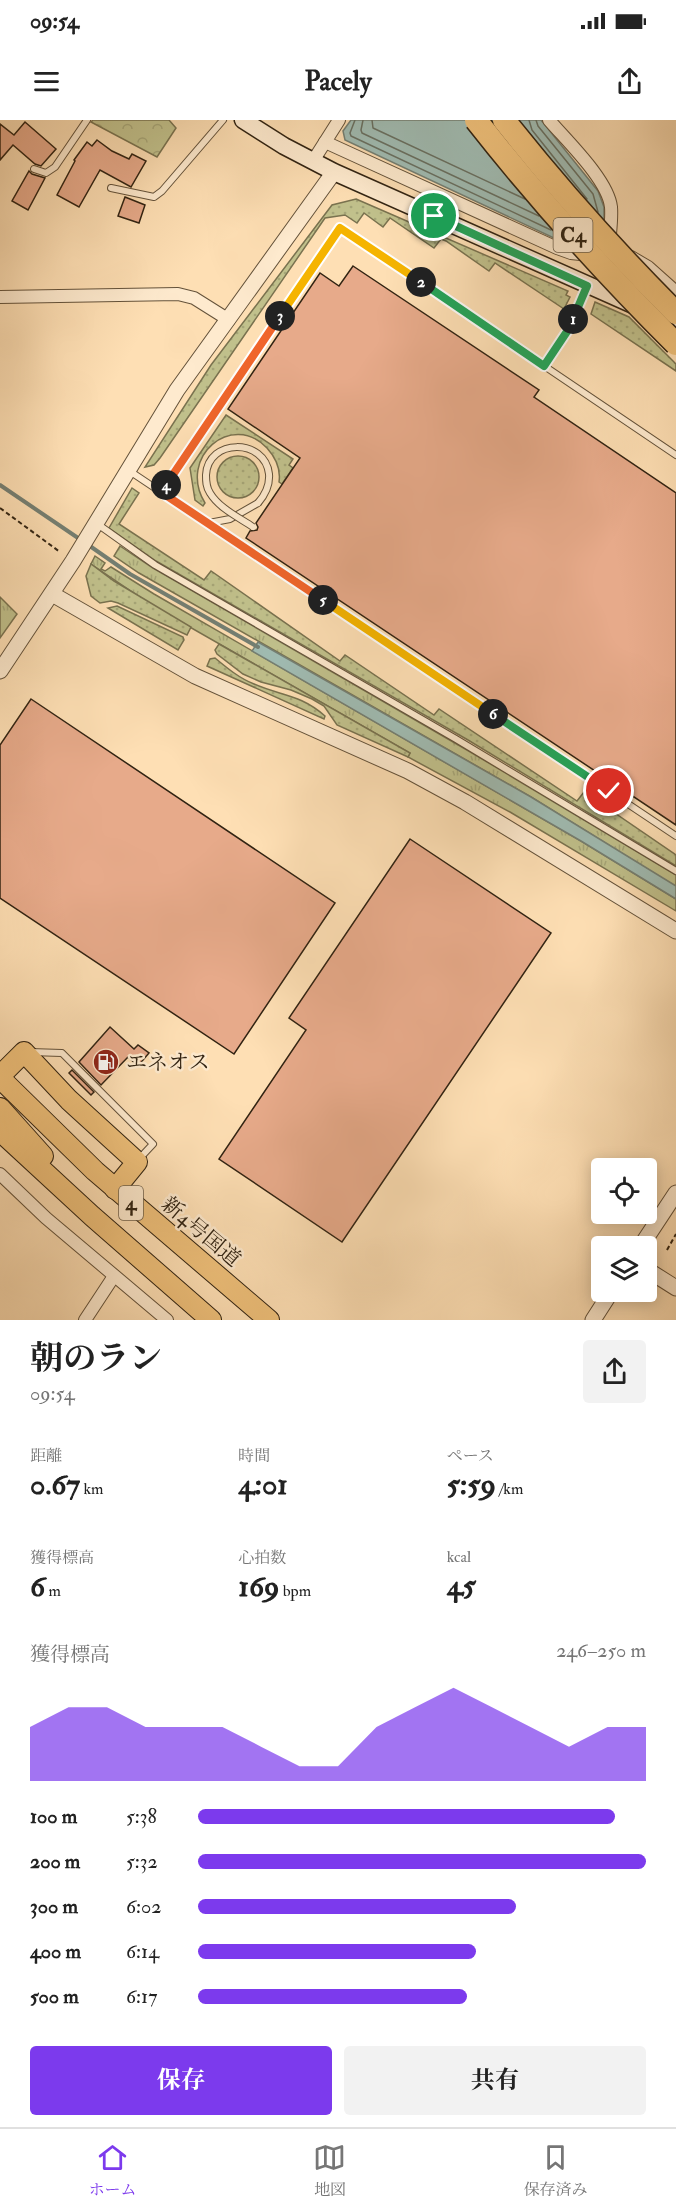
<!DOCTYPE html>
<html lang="ja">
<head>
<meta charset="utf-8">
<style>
	body { margin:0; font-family:"IM FELL Double Pica","Noto Serif JP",serif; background:#f2f2f2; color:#222; height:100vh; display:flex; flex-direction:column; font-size:22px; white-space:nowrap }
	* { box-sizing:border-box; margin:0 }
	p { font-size:20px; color:#767676 }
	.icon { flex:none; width:33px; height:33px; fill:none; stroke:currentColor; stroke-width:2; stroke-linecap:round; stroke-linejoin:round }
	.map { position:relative; height:1200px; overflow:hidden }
	.details { display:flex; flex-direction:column; background:#fff; flex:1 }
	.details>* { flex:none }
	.tools { position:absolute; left:591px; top:1038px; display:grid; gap:12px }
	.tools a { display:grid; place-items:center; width:66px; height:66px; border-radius:6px; background:#fff; box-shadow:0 3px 15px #0003; font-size:30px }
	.pin { position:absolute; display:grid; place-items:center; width:51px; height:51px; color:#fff; margin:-26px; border:3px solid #fff; border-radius:50%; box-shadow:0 2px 6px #0007 }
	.km { position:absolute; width:30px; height:30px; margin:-15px; border-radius:50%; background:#222; color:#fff; font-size:16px; line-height:30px; text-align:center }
	.round { display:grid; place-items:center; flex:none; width:63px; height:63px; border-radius:6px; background:#f2f2f2 }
	.head { display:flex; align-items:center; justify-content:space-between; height:102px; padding:0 30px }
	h1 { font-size:33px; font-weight:700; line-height:45px }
	.stats { display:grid; grid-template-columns:repeat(3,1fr); gap:9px; height:102px; padding:6px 30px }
	.stats div { display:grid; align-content:center }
	.stats b { font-size:30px; font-weight:700 }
	.stats small { font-size:16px; font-weight:400 }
	.stats p { font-size:16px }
	.chart { height:168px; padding:12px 30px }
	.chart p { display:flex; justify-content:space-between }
	.chart svg { width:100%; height:108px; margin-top:6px; fill:#7c3aed; opacity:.7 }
	.cta { display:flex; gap:12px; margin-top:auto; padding:12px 30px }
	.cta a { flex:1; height:69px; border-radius:6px; background:#7c3aed; color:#fff; font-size:24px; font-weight:700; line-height:69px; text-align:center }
	.cta a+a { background:#f2f2f2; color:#222 }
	ul { padding:0 30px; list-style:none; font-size:20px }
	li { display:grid; grid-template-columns:96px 72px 1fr; align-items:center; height:45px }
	li i { height:15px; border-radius:8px; background:#7c3aed }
	.status { display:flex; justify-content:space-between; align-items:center; height:42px; padding:0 30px; background:#fff; direction:ltr }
	.status svg { height:16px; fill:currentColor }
	header { display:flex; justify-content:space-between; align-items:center; height:78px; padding:0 30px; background:#fff; font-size:27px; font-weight:700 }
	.tab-bar { display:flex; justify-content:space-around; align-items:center; height:84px; border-top:2px solid #e0e0e0; background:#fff; font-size:16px; color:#767676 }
	.tab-bar a { display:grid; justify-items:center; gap:3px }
	.tab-bar .active { color:#7c3aed }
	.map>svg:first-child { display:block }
	.grass { fill:url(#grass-tufts); stroke:#79724f; stroke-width:1.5 }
	.forest { fill:url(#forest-crowns); stroke:#79724f; stroke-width:1.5 }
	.garden { fill:url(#garden-dots); stroke:#79724f; stroke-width:1.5 }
	.water { fill:#a0bcb3; stroke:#747f73; stroke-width:1.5 }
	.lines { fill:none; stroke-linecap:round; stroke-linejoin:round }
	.shore { stroke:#687062; stroke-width:1.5 }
	.stream { stroke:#747f73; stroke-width:4 }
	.building { fill:#e7aa8a; stroke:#312312; stroke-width:1.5 }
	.service-casing { stroke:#64523a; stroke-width:8 }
	.minor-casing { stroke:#64523a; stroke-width:14 }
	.tertiary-casing { stroke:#64523a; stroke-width:17 }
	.secondary-casing { stroke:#312312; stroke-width:19 }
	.trunk-casing { stroke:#312312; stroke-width:22 }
	.path { stroke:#312312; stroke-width:2; stroke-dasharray:4.5 3; stroke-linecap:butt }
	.service { stroke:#feeace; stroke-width:6 }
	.minor { stroke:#feeace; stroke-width:12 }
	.tertiary { stroke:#feeace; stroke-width:15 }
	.secondary { stroke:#feeace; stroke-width:16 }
	.trunk { stroke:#efc07a; stroke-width:20 }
	.service-bridge-casing { stroke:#64523a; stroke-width:8; stroke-linecap:butt }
	.motorway-bridge-casing { stroke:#312312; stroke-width:25; stroke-linecap:butt }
	.service-bridge { stroke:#feeace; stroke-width:6 }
	.motorway-bridge { stroke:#efc07a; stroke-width:22 }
	.split-1-casing { stroke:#fff; stroke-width:12 }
	.split-2-casing { stroke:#fff; stroke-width:12 }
	.split-3-casing { stroke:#fff; stroke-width:12 }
	.split-4-casing { stroke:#fff; stroke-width:12 }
	.split-5-casing { stroke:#fff; stroke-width:12 }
	.split-6-casing { stroke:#fff; stroke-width:12 }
	.split-7-casing { stroke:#fff; stroke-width:12 }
	.split-1 { stroke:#22a559; stroke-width:8 }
	.split-2 { stroke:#22a559; stroke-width:8 }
	.split-3 { stroke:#f5b400; stroke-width:8 }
	.split-4 { stroke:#f0652b; stroke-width:8 }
	.split-5 { stroke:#f0652b; stroke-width:8 }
	.split-6 { stroke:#f5b400; stroke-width:8 }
	.split-7 { stroke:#22a559; stroke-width:8 }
	.labels { text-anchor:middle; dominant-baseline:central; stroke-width:5; stroke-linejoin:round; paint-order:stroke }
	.shield { fill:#feeace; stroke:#6e5f4a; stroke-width:1.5 }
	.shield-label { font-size:20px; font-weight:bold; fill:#312312 }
	.poi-label { font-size:21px; fill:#312312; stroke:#feeace; text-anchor:start }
	.street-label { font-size:21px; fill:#312312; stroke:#feeace }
</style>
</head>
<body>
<div class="status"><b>09:54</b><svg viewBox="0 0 49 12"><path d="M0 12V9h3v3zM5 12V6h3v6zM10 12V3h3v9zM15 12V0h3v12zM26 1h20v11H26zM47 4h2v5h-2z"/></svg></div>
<header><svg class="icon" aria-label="menu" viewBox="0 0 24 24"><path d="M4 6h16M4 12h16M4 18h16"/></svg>Pacely<svg class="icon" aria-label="share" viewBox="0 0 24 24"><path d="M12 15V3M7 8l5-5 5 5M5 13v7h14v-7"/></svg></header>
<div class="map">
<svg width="676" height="1200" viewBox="0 0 676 1200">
	<defs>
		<pattern id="grass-tufts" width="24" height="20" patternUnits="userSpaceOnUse" patternTransform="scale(1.5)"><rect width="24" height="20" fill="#c1c18c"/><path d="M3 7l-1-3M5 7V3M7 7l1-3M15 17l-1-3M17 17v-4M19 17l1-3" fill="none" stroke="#a6a678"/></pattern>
		<pattern id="forest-crowns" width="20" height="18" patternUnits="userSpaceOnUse" patternTransform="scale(1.5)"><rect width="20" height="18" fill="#c1c18c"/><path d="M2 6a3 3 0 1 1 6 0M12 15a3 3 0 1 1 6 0" fill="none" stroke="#a6a678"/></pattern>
		<pattern id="garden-dots" width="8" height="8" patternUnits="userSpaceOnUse" patternTransform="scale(1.5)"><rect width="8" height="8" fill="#c1c18c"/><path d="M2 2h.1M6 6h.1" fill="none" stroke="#a6a678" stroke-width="1.8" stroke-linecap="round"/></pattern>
	</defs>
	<rect width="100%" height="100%" fill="#fedfb4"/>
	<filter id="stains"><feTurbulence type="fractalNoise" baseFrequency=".00333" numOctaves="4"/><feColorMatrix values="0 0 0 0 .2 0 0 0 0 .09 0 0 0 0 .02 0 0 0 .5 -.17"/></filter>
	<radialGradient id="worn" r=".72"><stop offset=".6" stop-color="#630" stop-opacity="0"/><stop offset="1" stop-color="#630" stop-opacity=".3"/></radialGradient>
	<g class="grass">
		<polygon points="120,426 153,448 467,630 676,755 676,767 531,677 139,453 114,436"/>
		<polygon points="95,436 105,443 101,449 105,451 111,447 154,474 581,721 676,779 676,791 510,692 408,637 410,633 153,486 91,444"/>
		<polygon points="0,477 17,494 0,518"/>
	</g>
	<polygon class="forest" points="93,0 169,0 176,8 157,37 91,2"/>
	<g class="garden">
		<polygon points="356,79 568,171 566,175 570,177 564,189 495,143 489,151 446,121 441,119 434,128 390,98 383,107 364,93 357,103 345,95 325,98 160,338 154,345 145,347 211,245 332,85"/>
		<polygon points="595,182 629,197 676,244 676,251 591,194"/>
		<path d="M226 295 293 339 289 345 293 348 282 364 279 362C281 349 276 338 267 328 232 291 177 337 205 383L203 386 195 380 190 348Z"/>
		<circle cx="238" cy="357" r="21"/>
		<polygon points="132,368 139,373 119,404 204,460 211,451 340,541 345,535 434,595 439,589 577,681 584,672 676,735 676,746 468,620 156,441 109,408"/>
		<polygon points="91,444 114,461 191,507 187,515 118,483 111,481 100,483 91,476 86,456"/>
		<polygon points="117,486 183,517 184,520 178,530 108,488"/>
		<polygon points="219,524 410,633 408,637 337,605 324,586 312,579 291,570 261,562 243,554 217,534 215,530"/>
		<path d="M215 538C227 548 239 558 254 564 281 576 300 574 325 596L324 599 207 546 210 539Z"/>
	</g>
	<g class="water">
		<polygon points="351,0 541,0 598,71 604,87 604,121 573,125 556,119 345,20 343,11"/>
		<polygon points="258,522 531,677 676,766 676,779 581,721 252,531"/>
	</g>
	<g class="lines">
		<g class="shore">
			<polyline points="355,0 350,13 351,16 551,110"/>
			<polyline points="363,0 361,10 362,13 539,96"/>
			<polyline points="372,0 373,8 525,79"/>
			<polyline points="529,0 532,10 587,79"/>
			<polyline points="536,0 538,6 593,74 598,92"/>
		</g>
		<g class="stream">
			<polyline points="0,365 81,420"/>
			<polyline points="87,424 130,454 258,527"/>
		</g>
	</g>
	<g class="building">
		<polygon points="25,2 56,29 41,46 35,44 13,25 0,40 0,4 14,15"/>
		<polygon points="97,20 112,31 129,39 132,34 146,41 131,67 100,50 79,87 57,75 75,41 74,40 87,22 92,26"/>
		<polygon points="29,51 32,54 45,58 28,90 12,81"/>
		<polygon points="125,77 145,85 139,103 118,96"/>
		<polygon points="353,146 539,270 534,277 676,373 676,705 246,418 250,411 257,410 258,407 256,403 300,338 228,289 320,153 339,166"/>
		<polygon points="31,579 335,783 234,934 0,778 0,625"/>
		<polygon points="410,719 551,813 342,1122 219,1039 306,910 289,898"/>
		<polygon points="110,907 134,929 138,925 149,933 138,946 128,937 101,965 79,942"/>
		<polygon points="72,950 94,972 91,975 69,953"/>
	</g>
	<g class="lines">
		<g class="service-casing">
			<g id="service">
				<polyline points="34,49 46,53 55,47 87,0"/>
				<polyline points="111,68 154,77 162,71 223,0"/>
				<polyline points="544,245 568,210 586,167"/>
				<polyline points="128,350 676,716"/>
				<polyline points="161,372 340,108 676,335"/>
				<polyline points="96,403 155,445 456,619 676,751"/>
				<polyline points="209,403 230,399 258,383"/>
				<polyline points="30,932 62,933 153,1024 139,1039"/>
			</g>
		</g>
		<g class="minor-casing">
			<g id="minor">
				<path d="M549 0C567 21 608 60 611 87 612 99 610 112 609 125"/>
				<polyline points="325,22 557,128 571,133 590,135"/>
				<polyline points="313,41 339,0"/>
				<polyline points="631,137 648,147 676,172"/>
				<polyline points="0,177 178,174 194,178 229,200"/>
				<polyline points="0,1054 46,1098 167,1200"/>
				<polyline points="85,1200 114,1156"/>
			</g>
		</g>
		<g class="tertiary-casing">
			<g id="tertiary">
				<polyline points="52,474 195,556 408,651 465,682 676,811"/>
				<polyline points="0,551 73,441 177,270 334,52"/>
				<polyline points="641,1126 676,1073"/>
				<polyline points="646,1149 676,1168"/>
				<polyline points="593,1200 611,1172"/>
			</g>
		</g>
		<g class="secondary-casing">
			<polyline id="secondary" points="243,0 284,26 334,52 676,204"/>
		</g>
		<g class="trunk-casing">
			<g id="trunk">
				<polyline points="0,956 24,932 69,980 137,1042 115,1069"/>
				<polyline points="0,958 95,1051 269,1200"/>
				<polyline points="0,988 43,1036"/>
				<polyline points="0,1011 92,1096 211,1200"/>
			</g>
		</g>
		<g class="path">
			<polyline points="0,388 60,432"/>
			<polyline points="667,1130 676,1114"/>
		</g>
		<use href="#service" class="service"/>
		<use href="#minor" class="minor"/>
		<use href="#tertiary" class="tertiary"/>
		<use href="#secondary" class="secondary"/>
		<use href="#trunk" class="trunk"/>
		<g class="service-bridge-casing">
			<path id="service-bridge" d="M253 407C238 397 219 388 210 373 206 367 206 361 206 355 208 318 265 318 269 354 270 366 265 375 258 383"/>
		</g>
		<g class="motorway-bridge-casing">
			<g id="motorway-bridge">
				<path d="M476 0C538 79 605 153 676 224"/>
				<path d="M504 0C557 67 615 132 676 193"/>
			</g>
		</g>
		<use href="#service-bridge" class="service-bridge"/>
		<use href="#motorway-bridge" class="motorway-bridge"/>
	</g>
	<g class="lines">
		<g class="split-1-casing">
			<polyline id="split-1" points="434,96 587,166 573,199"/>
		</g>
		<g class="split-2-casing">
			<polyline id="split-2" points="421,162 544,246 568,210 573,199"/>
		</g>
		<g class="split-3-casing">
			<polyline id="split-3" points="280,196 340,108 421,162"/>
		</g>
		<g class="split-4-casing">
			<polyline id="split-4" points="166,365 280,196"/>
		</g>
		<g class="split-5-casing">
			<polyline id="split-5" points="166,365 161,372 323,480"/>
		</g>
		<g class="split-6-casing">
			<polyline id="split-6" points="323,480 493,594"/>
		</g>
		<g class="split-7-casing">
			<polyline id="split-7" points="493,594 609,671"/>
		</g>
		<use href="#split-1" class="split-1"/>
		<use href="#split-2" class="split-2"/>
		<use href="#split-3" class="split-3"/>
		<use href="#split-4" class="split-4"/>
		<use href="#split-5" class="split-5"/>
		<use href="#split-6" class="split-6"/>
		<use href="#split-7" class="split-7"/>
	</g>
	<defs>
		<g id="fuel-disc" transform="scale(1.35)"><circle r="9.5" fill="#8f2418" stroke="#feeace"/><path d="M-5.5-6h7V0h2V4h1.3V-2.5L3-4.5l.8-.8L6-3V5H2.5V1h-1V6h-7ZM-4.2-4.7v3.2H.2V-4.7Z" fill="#fff"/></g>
	</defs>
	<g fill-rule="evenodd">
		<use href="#fuel-disc" x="106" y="942"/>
	</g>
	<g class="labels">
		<g class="shield">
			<rect x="553.5" y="98" width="39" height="34" rx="4.5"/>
			<rect x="119" y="1066" width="24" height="34" rx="4.5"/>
		</g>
		<g class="shield-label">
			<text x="573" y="115">C4</text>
			<text x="131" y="1083">4</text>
		</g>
		<g class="poi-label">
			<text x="126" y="942">エネオス</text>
		</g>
		<g class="street-label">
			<text transform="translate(201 1112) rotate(40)">新4号国道</text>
		</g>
	</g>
	<rect width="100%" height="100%" filter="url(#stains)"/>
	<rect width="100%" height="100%" fill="url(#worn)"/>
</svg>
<div class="tools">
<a><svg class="icon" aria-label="locate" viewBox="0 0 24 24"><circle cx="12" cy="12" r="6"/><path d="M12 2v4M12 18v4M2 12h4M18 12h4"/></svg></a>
<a><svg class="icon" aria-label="layers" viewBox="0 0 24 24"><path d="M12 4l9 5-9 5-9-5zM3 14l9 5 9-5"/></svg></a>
</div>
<div class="pin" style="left:434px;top:96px;background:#1e9e55"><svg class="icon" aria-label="arrive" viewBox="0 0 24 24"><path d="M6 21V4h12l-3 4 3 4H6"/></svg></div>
<div class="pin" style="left:609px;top:671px;background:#d93025"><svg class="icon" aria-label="check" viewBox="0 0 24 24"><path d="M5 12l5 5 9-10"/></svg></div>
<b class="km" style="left:573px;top:199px">1</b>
<b class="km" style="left:421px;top:162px">2</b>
<b class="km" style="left:280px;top:196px">3</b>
<b class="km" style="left:166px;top:365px">4</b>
<b class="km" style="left:323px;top:480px">5</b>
<b class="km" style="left:493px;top:594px">6</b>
</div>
<section class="details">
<div class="head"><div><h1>朝のラン</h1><p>09:54</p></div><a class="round"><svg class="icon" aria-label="share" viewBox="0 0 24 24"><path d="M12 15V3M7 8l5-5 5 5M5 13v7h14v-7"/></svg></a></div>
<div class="stats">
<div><p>距離</p><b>0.67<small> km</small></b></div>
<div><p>時間</p><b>4:01</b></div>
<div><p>ペース</p><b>5:59<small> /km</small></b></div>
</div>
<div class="stats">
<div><p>獲得標高</p><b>6<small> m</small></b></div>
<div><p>心拍数</p><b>169<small> bpm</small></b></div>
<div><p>kcal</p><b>45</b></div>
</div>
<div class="chart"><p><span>獲得標高</span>246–250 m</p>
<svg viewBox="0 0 160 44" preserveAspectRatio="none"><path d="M0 44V22L10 14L20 14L30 22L40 22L50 22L60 30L70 38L80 38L90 22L100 14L110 6L120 14L130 22L140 30L150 22L160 22V44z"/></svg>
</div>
<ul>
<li><b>100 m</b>5:38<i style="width:93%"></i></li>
<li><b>200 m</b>5:32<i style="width:100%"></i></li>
<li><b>300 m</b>6:02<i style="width:71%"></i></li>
<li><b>400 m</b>6:14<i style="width:62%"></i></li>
<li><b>500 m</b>6:17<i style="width:60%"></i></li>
</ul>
<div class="cta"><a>保存</a><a>共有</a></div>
</section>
<nav class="tab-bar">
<a class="active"><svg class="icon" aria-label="home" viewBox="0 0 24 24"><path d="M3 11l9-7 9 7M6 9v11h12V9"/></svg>ホーム</a>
<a><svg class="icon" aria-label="map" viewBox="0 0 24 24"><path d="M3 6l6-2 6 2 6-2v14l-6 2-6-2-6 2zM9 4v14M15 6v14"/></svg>地図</a>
<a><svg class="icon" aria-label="saved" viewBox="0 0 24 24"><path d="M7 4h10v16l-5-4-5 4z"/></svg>保存済み</a>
</nav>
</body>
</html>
